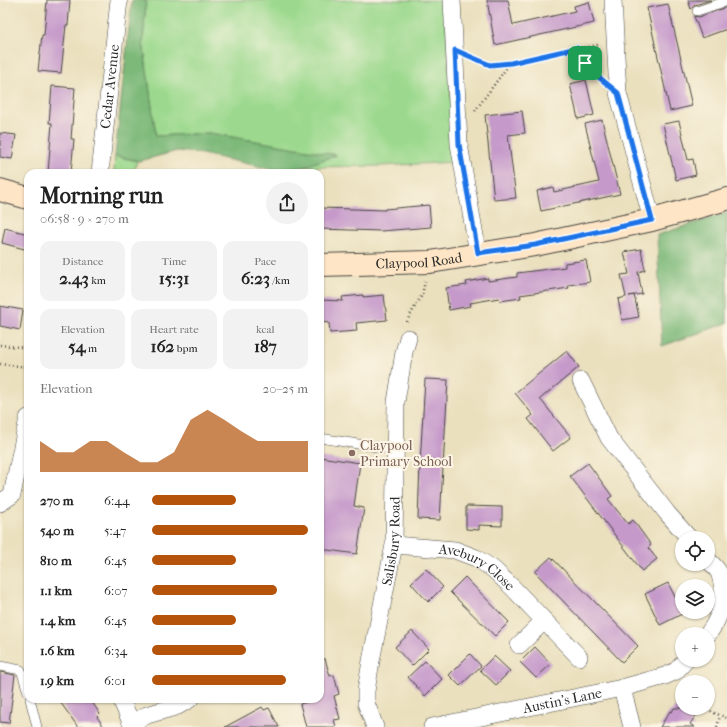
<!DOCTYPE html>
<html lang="en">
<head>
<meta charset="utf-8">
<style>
	body { margin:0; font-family:"IM FELL French Canon",serif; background:#f2f2f2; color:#222; height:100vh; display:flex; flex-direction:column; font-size:15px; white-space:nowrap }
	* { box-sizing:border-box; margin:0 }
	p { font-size:13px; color:#767676 }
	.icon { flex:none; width:22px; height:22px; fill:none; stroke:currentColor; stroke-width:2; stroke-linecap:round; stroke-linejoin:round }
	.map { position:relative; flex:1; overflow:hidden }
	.side { position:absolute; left:24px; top:169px; width:300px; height:534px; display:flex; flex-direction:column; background:#fff; border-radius:12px; box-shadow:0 1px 3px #0004 }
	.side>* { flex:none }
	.controls { position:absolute; left:675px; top:531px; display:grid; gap:8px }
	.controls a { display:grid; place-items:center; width:40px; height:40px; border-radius:50%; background:#fff; box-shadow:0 1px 3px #0004; font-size:20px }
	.pin { position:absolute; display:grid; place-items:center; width:34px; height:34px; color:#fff; margin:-17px; border-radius:8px; box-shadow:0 2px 6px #0006 }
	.round { display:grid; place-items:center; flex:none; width:42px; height:42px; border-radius:21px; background:#f2f2f2 }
	.overview { display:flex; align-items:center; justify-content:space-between; height:68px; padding:0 16px }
	h1 { font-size:22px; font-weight:700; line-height:30px }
	.metrics { display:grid; grid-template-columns:repeat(3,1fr); gap:6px; height:68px; padding:4px 16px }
	.metrics div { display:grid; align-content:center; border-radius:10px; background:#f2f2f2; text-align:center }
	.metrics b { font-size:17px; font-weight:700 }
	.metrics small { font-size:11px; font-weight:400 }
	.metrics p { font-size:11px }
	.chart { height:112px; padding:8px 16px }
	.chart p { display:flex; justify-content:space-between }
	.chart svg { width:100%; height:72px; margin-top:4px; fill:#b45309; opacity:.7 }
	ul { padding:0 16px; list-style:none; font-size:13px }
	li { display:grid; grid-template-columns:64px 48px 1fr; align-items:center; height:30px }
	li i { height:10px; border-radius:5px; background:#b45309 }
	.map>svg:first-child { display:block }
	.green { fill:#9cd98e; stroke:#64825c }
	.forest { fill:#7db979; stroke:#547252 }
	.building { fill:#c599ca }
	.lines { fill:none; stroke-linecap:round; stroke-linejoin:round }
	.lane-casing { stroke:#484641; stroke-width:10 }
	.street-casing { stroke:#484641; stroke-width:18 }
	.secondary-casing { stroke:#484641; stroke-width:24 }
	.path { stroke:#484641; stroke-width:2.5; stroke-dasharray:1 3; stroke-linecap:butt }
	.lane { stroke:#fff; stroke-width:9 }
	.street { stroke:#fff; stroke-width:17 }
	.secondary { stroke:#fee5c5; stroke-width:22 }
	.route-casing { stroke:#fff; stroke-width:8 }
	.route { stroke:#1a73e8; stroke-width:5 }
	.education-dot { fill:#8d6e63; stroke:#fcf5e5; stroke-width:1.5 }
	.labels { text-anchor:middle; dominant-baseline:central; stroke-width:4; stroke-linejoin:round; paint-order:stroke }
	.street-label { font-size:14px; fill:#2b2b2b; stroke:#fcf5e5 }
	.education-label { font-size:14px; fill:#785e54; stroke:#fcf5e5; text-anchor:start }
</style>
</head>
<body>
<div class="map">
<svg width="727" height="727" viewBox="0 0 727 727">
	<rect width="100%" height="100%" fill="#fcf5e5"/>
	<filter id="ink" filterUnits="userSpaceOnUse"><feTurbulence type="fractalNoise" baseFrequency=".025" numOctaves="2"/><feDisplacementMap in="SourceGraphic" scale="8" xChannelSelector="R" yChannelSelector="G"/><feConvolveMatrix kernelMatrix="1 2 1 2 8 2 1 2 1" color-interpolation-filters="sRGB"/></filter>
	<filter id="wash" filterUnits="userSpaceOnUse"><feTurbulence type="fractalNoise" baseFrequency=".012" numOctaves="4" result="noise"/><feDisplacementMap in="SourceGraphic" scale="16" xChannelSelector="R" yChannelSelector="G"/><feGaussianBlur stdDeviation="0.9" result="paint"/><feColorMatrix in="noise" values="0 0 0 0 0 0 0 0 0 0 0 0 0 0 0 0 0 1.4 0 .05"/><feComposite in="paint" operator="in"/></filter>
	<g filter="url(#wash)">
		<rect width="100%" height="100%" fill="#eae0be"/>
		<g class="green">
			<polygon points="146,0 434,0 445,2 455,162 380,166 303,167 336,155 209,133 156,136 143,42"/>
			<polygon points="115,156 137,161 134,173 114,173"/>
		</g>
		<g class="forest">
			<polygon points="132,0 146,0 143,42 156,136 209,133 337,155 303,167 281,171 198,153 177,151 140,161 115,156"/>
			<polygon points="727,213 727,323 662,346 657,235"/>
		</g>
		<g id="blocks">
			<g class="building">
				<polygon points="47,0 70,0 68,25 66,25 61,73 38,71 42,35 44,35"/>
				<polygon points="487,0 508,0 513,25 575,11 574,6 589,2 594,23 495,45"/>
				<polygon points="688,0 711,0 695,5 691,9"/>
				<polygon points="668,4 692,106 670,111 647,8"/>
				<polygon points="727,7 727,29 702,38 694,16 699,17"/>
				<polygon points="586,80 594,115 578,119 570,84"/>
				<polygon points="52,86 75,88 71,139 74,139 71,173 48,173 52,123 49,123"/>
				<polygon points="522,111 525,133 508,135 516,198 494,200 485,115"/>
				<polygon points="602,120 620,194 541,211 537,191 553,187 554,192 599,182 585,124"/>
				<polygon points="679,121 688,160 693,159 696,175 676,180 663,124"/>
				<polygon points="0,133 16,135 12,159 0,157"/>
				<polygon points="429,205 431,227 381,231 320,229 320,208 385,210 385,209"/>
				<polygon points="5,228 28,234 28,250 2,243"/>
				<polygon points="641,249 645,270 638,272 642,294 629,296 634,295 639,317 622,320 618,299 626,297 621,275 629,274 624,252"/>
				<polygon points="586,260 590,282 568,285 569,288 520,295 521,298 500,301 499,298 470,303 471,306 449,310 446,288 467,285 466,282 488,278 488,281 517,277 517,273 565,267 565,263"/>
				<polygon points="363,295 363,297 384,295 387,320 356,323 357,331 330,333 329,323 320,322 320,300 343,301 342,297"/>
				<polygon points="0,306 23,310 20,330 0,326"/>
				<polygon points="567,351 579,367 540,399 571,437 553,451 528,419 533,415 515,393"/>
				<polygon points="425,379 448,380 440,520 418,519 420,464"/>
				<polygon points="320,457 360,463 354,506 364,508 357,554 320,549"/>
				<polygon points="588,463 612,496 608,499 628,524 633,520 651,545 648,548 657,559 642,571 570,476"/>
				<polygon points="466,506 502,507 502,526 479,525 479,530 466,529"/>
				<polygon points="551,557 638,646 622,662 535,572"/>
				<polygon points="426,569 443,587 428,602 411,583"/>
				<polygon points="465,577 509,622 495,636 450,592"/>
				<polygon points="668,583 676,599 678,598 682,605 682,612 686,612 660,625 645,594"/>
				<polygon points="412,631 429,649 412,666 395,647"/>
				<polygon points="535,647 551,664 536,678 520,662"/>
				<polygon points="470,654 481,666 460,686 449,675"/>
				<polygon points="494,656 510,671 496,685 480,670"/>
				<polygon points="320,659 325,659 330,676 334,675 339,694 334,696 340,719 334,720 336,727 306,727 300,704 307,702 306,699 320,699"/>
				<polygon points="425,661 442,679 425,696 408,677"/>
				<polygon points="0,672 15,675 9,723 0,722"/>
				<polygon points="58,699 90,699 100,714 97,717 104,727 78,727"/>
				<polygon points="262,707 264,710 269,708 279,727 225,727"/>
				<polygon points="674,708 701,708 690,724 695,727 660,727 670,711 672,712"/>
			</g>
		</g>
	</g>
	<g filter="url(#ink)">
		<use href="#blocks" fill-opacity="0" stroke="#484641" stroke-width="1"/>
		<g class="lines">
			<g class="lane-casing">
				<g id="lane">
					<polyline points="697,11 727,1"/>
					<polyline points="320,438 396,450"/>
					<polyline points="0,666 21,670 28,692"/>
					<polyline points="30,699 37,727"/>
				</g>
			</g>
			<g class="street-casing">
				<g id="street">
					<polyline points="452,0 459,144 478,253"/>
					<polyline points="613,0 618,93 652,220"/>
					<path id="s1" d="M100 173 119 0"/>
					<polyline points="581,381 609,438 667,513 689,538"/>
					<polyline points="0,503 12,495 28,418"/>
					<path id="s2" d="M394 545 455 550 476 558 493 569 513 588 579 657"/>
					<path d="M708 634C721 617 727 596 720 575 718 569 712 564 708 560"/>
					<polyline points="519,645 544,621"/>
					<polyline points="622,688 632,727"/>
					<polyline points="121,699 133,727"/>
					<polyline points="131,724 147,715 178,706 190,699"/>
					<path id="s3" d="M375 727 366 703V691L371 661 394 545 396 402 404 352 408 338"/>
					<path id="s4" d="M432 727 622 688 665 676 676 671 686 660"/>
				</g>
			</g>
			<g class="secondary-casing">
				<g id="secondary">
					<polyline points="0,190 28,198"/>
					<path id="s5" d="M320 265 430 262 535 245 652 220 727 199"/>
				</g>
			</g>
			<g class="path">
				<polyline points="577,48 589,69 599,78"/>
				<polyline points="472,58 490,65 497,65 598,45"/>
				<polyline points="475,111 510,63"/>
				<polyline points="407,322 409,317 422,295 425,281"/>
				<polyline points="0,345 28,348"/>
				<polyline points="0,364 28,367"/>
				<polyline points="708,708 712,712 727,718"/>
				<polyline points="717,727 720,716"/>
			</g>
			<use href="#lane" class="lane"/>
			<use href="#street" class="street"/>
			<use href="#secondary" class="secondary"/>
		</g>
	</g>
	<g class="lines" filter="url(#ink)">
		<g class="route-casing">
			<polygon id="route" points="577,48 589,69 618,93 652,220 535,245 478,253 459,144 455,50 490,65 511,63"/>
		</g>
		<use href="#route" class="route"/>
	</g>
	<circle class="education-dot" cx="352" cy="453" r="4"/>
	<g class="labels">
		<g class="street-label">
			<text stroke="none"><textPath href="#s1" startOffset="87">Cedar Avenue</textPath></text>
			<text stroke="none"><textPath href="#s5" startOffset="99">Claypool Road</textPath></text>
			<text stroke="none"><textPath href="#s3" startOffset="190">Salisbury Road</textPath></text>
			<text stroke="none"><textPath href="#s2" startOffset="88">Avebury Close</textPath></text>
			<text stroke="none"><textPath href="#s4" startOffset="133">Austin's Lane</textPath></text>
		</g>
		<g class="education-label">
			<text x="360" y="445">Claypool<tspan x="360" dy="16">Primary School</tspan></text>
		</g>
	</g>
</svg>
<div class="controls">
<a><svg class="icon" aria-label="locate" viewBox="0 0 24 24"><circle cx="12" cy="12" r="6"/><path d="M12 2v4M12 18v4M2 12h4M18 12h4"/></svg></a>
<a><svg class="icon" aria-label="layers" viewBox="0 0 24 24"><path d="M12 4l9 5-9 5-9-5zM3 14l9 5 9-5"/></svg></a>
<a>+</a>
<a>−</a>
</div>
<div class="pin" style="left:585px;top:63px;background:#1e9e55"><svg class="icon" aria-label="arrive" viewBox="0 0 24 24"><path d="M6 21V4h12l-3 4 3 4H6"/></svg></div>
<section class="side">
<div class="overview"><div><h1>Morning run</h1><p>06:58 · 9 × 270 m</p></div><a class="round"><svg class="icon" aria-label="share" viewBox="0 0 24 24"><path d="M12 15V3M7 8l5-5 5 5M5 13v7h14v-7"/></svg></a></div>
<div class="metrics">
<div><p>Distance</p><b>2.43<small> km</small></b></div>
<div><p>Time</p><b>15:31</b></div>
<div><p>Pace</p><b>6:23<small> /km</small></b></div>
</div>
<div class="metrics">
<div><p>Elevation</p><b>54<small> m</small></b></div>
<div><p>Heart rate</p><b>162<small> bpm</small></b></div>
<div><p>kcal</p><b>187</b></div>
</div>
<div class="chart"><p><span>Elevation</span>20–25 m</p>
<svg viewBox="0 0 160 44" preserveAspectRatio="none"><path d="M0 44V25L10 32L20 32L30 25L40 25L50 32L60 38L70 38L80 32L90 12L100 6L110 12L120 19L130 25L140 25L150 25L160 25V44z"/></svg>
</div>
<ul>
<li><b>270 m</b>6:44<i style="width:54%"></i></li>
<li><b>540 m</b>5:47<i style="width:100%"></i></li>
<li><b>810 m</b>6:45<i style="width:54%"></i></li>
<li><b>1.1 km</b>6:07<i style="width:80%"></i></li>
<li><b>1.4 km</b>6:45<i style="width:54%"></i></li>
<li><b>1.6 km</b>6:34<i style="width:60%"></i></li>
<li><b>1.9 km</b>6:01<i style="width:86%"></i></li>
</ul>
</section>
</div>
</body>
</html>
